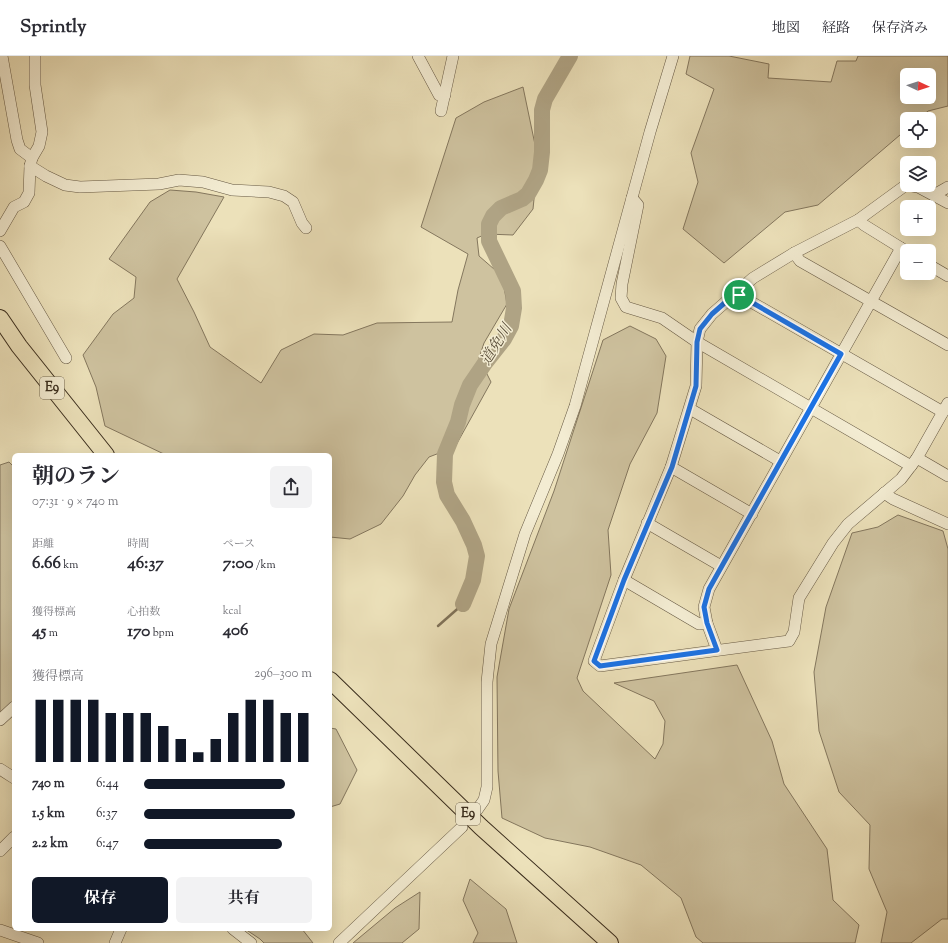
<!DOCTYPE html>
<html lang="ja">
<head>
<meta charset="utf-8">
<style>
	body { margin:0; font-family:"Sorts Mill Goudy","Noto Serif JP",serif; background:#f2f2f3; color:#2b2b33; height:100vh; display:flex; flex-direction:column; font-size:15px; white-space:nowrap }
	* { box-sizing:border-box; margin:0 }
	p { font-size:13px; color:#7c7c81 }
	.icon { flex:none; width:22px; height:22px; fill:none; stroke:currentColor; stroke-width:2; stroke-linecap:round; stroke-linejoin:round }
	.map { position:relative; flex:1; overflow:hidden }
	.panel { position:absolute; left:12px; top:397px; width:320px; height:478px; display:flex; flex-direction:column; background:#fff; border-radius:6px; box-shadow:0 4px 16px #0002 }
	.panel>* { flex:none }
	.needle { width:26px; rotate:93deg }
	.tools { position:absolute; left:900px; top:12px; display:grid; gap:8px }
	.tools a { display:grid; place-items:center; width:36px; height:36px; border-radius:6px; background:#fff; box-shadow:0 4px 16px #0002; font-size:20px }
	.pin { position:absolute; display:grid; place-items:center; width:34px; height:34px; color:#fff; margin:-17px; border:2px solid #fff; border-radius:50%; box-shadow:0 1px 4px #0007 }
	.round { display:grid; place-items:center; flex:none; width:42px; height:42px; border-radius:6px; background:#f2f2f3 }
	.summary { display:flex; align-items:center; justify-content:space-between; height:68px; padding:0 20px }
	h1 { font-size:22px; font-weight:700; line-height:30px }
	.figures { display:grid; grid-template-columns:repeat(3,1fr); gap:6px; height:68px; padding:4px 20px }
	.figures div { display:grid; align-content:center }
	.figures b { font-size:17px; font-weight:700 }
	.figures small { font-size:11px; font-weight:400 }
	.figures p { font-size:11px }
	.chart { height:112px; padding:8px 20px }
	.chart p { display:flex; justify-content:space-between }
	.chart svg { width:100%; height:72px; margin-top:4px; stroke:#111827; stroke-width:6 }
	.button { display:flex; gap:8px; margin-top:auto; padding:8px 20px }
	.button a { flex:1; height:46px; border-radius:6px; background:#111827; color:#fff; font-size:16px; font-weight:700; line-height:46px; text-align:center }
	.button a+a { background:#f2f2f3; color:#2b2b33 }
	ul { padding:0 20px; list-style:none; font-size:13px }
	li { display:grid; grid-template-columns:64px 48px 1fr; align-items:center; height:30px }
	li i { height:10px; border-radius:5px; background:#111827 }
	header { display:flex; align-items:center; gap:24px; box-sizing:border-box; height:56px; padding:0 20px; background:#fff; border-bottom:1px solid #e1e1e2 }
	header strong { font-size:19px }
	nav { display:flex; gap:22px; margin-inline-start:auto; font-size:14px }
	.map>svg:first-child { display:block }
	.green { fill:#cec29f; stroke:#84775e; fill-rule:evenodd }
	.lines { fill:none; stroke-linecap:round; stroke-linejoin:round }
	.stream { stroke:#80735a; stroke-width:2.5 }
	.river { stroke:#afa384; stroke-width:16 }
	.minor-casing { stroke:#665944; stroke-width:12 }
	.highway-casing { stroke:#392c1c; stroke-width:18 }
	.minor { stroke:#f3ecd2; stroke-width:11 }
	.highway { stroke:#ece1ba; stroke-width:16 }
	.route-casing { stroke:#fff; stroke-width:8 }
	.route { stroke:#1a73e8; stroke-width:5 }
	.labels { text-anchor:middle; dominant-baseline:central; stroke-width:3; stroke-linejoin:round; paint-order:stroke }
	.shield { fill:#f3ecd2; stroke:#716653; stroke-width:1 }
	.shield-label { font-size:13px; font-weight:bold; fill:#392c1c }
	.water-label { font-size:15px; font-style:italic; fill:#5c503b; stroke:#f3ecd2 }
</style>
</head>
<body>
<header>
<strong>Sprintly</strong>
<nav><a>地図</a><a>経路</a><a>保存済み</a></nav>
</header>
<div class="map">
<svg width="948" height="887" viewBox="0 0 948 887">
	<rect width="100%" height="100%" fill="#ece1ba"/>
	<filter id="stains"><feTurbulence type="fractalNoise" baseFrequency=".005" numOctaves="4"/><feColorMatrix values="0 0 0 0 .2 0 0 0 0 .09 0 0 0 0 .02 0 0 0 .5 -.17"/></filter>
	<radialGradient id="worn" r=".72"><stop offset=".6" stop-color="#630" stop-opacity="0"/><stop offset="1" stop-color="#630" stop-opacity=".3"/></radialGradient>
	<g class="green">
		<path d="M690 0H729L769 8 768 22 831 26 837 5H856L858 0H948V50L928 55 919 63H907V73L818 149 785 156 724 207 683 173 698 126 691 97 714 33 686 18ZM907 19H929V41H907Z"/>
		<polygon points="523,31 538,103 533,153 513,179 486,178 477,182 479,200 502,220 507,248 484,287 479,302 491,326 455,391 429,401 415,419 403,440 381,468 350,483 330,481 330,399 166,399 105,370 96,331 83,299 113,258 134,242 136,221 109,203 150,146 170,134 196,136 224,141 177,223 194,256 210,291 261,327 281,294 314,278 343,279 377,267 452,266 458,234 468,198 421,171 456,62 484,46"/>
		<polygon points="630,270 656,283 666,300 657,357 630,408 608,474 611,519 577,622 583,635 655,703 663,688 665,665 654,645 614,627 737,609 772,685 784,728 827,793 833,844 859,869 855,887 703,887 696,881 681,842 641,809 590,791 545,782 502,762 498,715 497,621 509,553 554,435 603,284"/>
		<polygon points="9,406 14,411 14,647 0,661 0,409"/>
		<polygon points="898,459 943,475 948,493 948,863 942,863 911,887 881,887 887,856 869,813 870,769 839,736 819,675 814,616 826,551 852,477 878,471"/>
		<polygon points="330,672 336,673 357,714 340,748 330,751"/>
		<polygon points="470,823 506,853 517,887 473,887 478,877 463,844"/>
		<polygon points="420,836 419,873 402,887 353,887 395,852"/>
		<polygon points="245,873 302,873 313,887 264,887 260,883"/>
	</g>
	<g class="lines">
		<polyline class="stream" points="438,570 463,548"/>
		<polyline class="river" points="463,548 473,524 477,500 474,489 463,465 447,439 444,426 445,398 458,366 462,349 470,329 485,307 504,283 511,270 514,252 513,235 489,185 489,168 493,160 501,152 522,143 528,138 536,124 540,114 542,96 542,54 545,43 570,0"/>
		<g class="minor-casing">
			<g id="minor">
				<polyline points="2,0 17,84 20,93 32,102"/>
				<polyline points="418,0 439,39 445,39"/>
				<polyline points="441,55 453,0"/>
				<polyline points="30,110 46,120 65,129 80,131 159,128 179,124 203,126 232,134 269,136 284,140 293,146 302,167 306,172"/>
				<polyline points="934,139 948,131"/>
				<polyline points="632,142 638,149 622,228 621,242 626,251 662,262 697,286 911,410"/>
				<polyline points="948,147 918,131 906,129 858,164 794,197 753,222 712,258 700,273 697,286 696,330 671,411 624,524 594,605 600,610 789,585 794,576 799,542 833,487 848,468 901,423 917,402 948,347"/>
				<polyline points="858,164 864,169 906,195"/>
				<polyline points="0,175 14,151 24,146 29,137 30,110 32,102 39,90 42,76 35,29 35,0"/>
				<polyline points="0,190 66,302"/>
				<polyline points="794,197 800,205 948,289"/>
				<polyline points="929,209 948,220"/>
				<polyline points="737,236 739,239 943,356"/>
				<polyline points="690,353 780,405"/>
				<polyline points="917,402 948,420"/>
				<polyline points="671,411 752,458"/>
				<polyline points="884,437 893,443 948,468"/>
				<polyline points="647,467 721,510"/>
				<polyline points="624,524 699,568 707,567"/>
				<polyline points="717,594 707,567 704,551 709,533 901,192"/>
				<polyline points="0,664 14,651"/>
				<polyline points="0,713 14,722"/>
				<polyline points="477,754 484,744 487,731 487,626 491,588 525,478 558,398 575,350 650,76 673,0"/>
				<polyline points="0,795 14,781"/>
				<polyline points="233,873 251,887"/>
				<polyline points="0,874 38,887"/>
				<polyline points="115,887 121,873"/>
				<polyline points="339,887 462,771"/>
			</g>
		</g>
		<g class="highway-casing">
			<g id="highway">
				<polyline points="0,262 19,290 106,399"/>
				<polyline points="330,624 481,771 610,887"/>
			</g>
		</g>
		<use href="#minor" class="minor"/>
		<use href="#highway" class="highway"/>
	</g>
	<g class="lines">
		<g class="route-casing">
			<polygon id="route" points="737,236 739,239 841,298 709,533 704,551 707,567 717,594 600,610 594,605 624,524 672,411 696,330 697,286 700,273 712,258"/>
		</g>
		<use href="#route" class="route"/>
	</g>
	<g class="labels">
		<g class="shield">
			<rect x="40" y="321" width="24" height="22" rx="3"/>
			<rect x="456" y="747" width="24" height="22" rx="3"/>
		</g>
		<g class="shield-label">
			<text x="52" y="332">E9</text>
			<text x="468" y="758">E9</text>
		</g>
		<g class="water-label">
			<text transform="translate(497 289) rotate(-58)">道免川</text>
		</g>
	</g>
	<rect width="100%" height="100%" filter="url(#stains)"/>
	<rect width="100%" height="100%" fill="url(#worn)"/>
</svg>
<div class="tools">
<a><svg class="needle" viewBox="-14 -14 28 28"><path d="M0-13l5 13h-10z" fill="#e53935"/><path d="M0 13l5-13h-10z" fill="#7c7c81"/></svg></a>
<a><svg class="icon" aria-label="locate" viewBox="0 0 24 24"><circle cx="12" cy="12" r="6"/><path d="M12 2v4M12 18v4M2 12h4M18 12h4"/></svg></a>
<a><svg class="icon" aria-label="layers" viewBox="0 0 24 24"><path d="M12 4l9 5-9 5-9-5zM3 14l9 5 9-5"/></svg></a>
<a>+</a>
<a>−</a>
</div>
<div class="pin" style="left:739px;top:239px;background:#1e9e55"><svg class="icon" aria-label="arrive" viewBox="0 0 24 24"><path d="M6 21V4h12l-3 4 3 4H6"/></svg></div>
<section class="panel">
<div class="summary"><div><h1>朝のラン</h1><p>07:31 · 9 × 740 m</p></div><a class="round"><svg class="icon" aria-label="share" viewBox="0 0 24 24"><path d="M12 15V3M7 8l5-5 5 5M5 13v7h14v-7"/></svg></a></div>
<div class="figures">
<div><p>距離</p><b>6.66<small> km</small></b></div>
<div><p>時間</p><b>46:37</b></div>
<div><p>ペース</p><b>7:00<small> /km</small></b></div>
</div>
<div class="figures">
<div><p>獲得標高</p><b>45<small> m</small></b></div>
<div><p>心拍数</p><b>170<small> bpm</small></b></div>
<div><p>kcal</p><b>406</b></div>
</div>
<div class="chart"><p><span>獲得標高</span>296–300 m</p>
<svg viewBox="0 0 160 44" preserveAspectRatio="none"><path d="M5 44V6M15 44V6M25 44V6M35 44V6M45 44V14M55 44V14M65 44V14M75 44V22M85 44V30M95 44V38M105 44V30M115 44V14M125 44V6M135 44V6M145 44V14M155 44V14"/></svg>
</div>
<ul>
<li><b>740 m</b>6:44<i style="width:84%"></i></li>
<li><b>1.5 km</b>6:37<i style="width:90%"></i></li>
<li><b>2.2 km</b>6:47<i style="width:82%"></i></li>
</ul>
<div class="button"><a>保存</a><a>共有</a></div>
</section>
</div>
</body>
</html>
